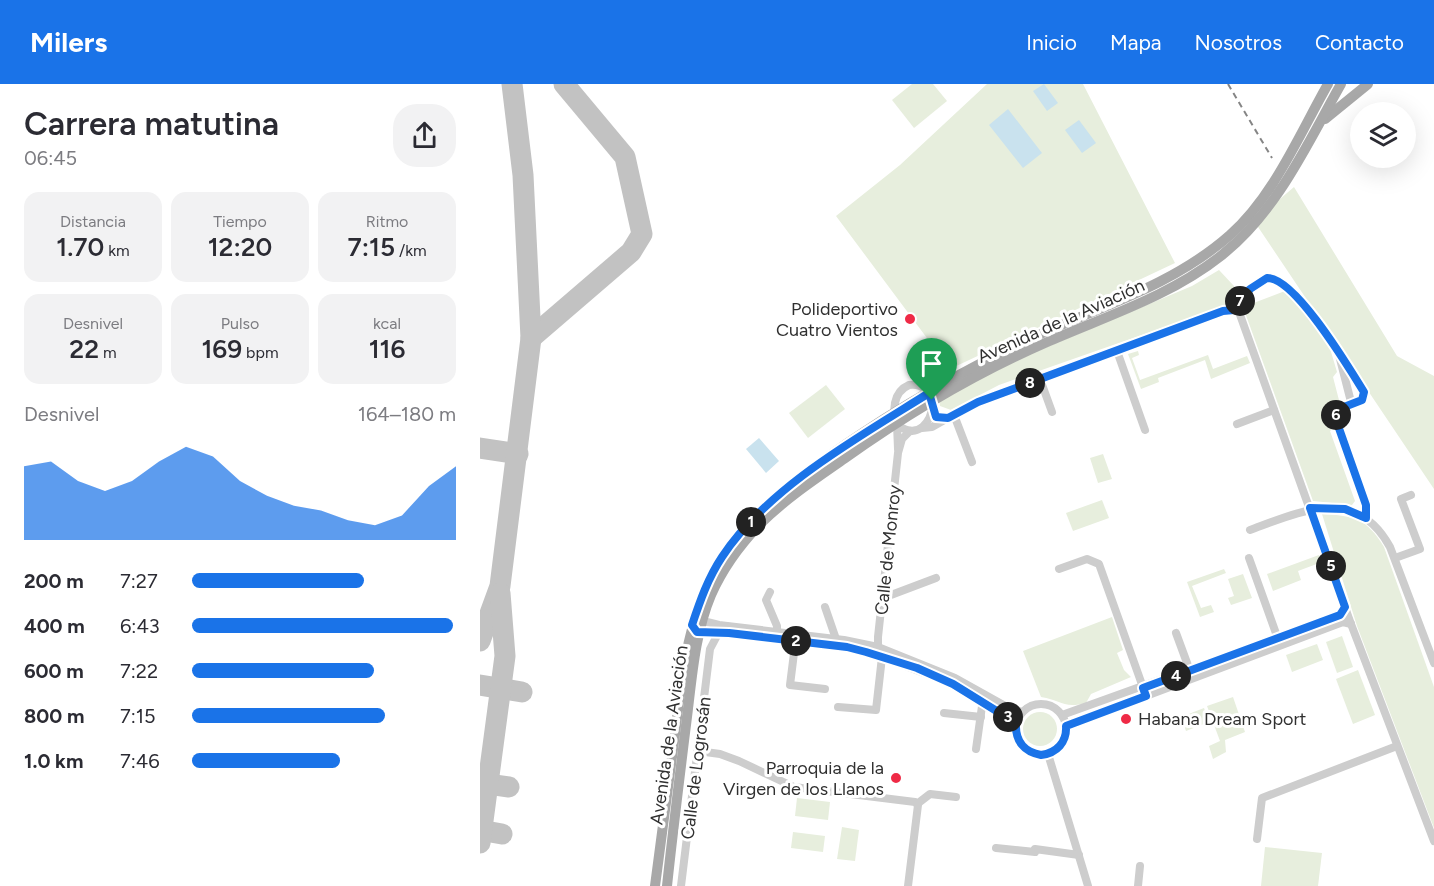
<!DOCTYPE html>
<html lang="es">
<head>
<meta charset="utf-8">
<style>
	body { margin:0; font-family:Figtree,sans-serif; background:#f2f2f3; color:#2b2b33; height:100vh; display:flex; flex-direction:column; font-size:22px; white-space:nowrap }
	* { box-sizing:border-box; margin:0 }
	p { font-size:20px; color:#7c7c81 }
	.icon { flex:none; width:33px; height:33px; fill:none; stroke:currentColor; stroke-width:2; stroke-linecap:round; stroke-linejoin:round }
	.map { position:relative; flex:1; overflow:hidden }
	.drawer { display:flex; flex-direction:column; background:#fff; width:480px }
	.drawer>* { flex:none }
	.buttons { position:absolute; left:870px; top:18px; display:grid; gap:12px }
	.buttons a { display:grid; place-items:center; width:66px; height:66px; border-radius:50%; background:#fff; box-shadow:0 6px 24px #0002; font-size:30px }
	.pin { position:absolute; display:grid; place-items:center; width:51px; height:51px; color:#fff; margin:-62px -26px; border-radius:50% 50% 50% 0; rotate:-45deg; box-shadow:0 0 6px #0007 }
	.pin .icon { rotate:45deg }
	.km { position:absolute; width:30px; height:30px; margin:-15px; border-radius:50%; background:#222; color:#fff; font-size:16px; line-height:30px; text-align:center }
	.round { display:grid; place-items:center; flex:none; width:63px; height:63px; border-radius:24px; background:#f2f2f3 }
	.overview { display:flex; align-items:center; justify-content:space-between; height:102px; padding:0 24px }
	h1 { font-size:33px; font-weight:600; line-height:45px }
	.stats { display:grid; grid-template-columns:repeat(3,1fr); gap:9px; height:102px; padding:6px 24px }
	.stats div { display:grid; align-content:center; border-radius:15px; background:#f2f2f3; text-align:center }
	.stats b { font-size:26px; font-weight:600 }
	.stats small { font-size:16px; font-weight:400 }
	.stats p { font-size:16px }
	.chart { height:168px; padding:12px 24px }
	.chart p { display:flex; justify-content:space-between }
	.chart svg { width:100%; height:108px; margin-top:6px; fill:#1a73e8; opacity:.7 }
	ul { padding:0 24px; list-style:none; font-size:20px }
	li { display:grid; grid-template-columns:96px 72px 1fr; align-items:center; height:45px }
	li i { height:15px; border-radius:8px; background:#1a73e8 }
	header { display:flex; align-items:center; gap:36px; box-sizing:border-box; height:84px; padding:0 30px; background:#1a73e8; color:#fff }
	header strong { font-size:28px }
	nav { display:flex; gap:33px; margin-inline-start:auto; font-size:21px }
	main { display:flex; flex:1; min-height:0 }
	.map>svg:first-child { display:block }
	.green { fill:#e7eedd }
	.water { fill:#c9e2ee }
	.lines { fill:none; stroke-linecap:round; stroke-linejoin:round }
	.taxiway { stroke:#c2c2c2; stroke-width:21 }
	.minor { stroke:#cdcdcd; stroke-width:8 }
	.major { stroke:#a8a8a8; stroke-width:10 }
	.rail { stroke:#858585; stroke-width:2; stroke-dasharray:6 4.5; stroke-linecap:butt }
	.route-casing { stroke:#fff; stroke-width:12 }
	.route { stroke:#1a73e8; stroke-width:8 }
	.poi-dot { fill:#ef2a46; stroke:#fff; stroke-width:2 }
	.labels { text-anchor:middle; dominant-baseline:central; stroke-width:6; stroke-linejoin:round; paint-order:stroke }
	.poi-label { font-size:18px; fill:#303030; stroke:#fff; text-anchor:end }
	.street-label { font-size:18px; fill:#303030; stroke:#fff }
</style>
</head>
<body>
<header>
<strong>Milers</strong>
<nav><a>Inicio</a><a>Mapa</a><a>Nosotros</a><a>Contacto</a></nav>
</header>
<main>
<section class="drawer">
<div class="overview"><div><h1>Carrera matutina</h1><p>06:45</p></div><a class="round"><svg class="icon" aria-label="share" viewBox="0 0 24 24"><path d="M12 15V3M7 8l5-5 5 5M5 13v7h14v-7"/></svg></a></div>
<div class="stats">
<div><p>Distancia</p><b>1.70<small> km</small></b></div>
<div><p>Tiempo</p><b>12:20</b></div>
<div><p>Ritmo</p><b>7:15<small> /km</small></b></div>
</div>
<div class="stats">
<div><p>Desnivel</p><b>22<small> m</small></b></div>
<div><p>Pulso</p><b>169<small> bpm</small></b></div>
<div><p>kcal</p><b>116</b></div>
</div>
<div class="chart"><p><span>Desnivel</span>164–180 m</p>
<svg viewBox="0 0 160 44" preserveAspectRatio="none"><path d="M0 44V14L10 12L20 20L30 24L40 20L50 12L60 6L70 10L80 20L90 26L100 30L110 32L120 36L130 38L140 34L150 22L160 14V44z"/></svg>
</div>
<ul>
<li><b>200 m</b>7:27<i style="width:65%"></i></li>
<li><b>400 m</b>6:43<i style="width:99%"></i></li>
<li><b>600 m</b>7:22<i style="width:69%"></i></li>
<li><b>800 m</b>7:15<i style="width:73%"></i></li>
<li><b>1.0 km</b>7:46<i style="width:56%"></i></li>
</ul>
</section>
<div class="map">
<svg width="954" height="802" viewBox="0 0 954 802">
	<rect width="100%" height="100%" fill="#fff"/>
	<g class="green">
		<polygon points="432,0 453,0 467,17 434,44 412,16"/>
		<polygon points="507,0 603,0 695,179 470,285 356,132 420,81"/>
		<polygon points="814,103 917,272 954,292 954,405 774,137"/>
		<polygon points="739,186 754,202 753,219 519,301 471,326 460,322 459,316 529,279 712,202"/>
		<polygon points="805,207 849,261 857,288 853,293 860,320 851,328 855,343 850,347 875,417 872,421 833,417 763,223"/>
		<polygon points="658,267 659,271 652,274 660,296 728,271 733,285 767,272 770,279 731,295 725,276 678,294 679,298 661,305 648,270"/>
		<polygon points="346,301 365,325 328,354 309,329"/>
		<polygon points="623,370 632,395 618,399 610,374"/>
		<polygon points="622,416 629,434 593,447 586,429"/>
		<path d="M842 430C875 432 886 434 904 463L954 603V744L877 542Z"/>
		<polygon points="839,471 842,478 818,487 821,496 793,507 787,490"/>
		<polygon points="744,485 746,489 712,502 721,524 731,521 734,528 720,533 707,498"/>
		<polygon points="763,490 772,514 751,521 748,514 754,512 748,495"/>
		<path d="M632 533 643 566 637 569 644 586 651 593 611 610 606 619C583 625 581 616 561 613L543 567Z"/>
		<polygon points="862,552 873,583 857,589 846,558"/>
		<polygon points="837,560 843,576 812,588 806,571"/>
		<polygon points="878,586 895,631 873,640 856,595"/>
		<polygon points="753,613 765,648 745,656 746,668 733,675 729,662 740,657 727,622"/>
		<polygon points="724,624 729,638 706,647 701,633"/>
		<circle cx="560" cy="645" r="17"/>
		<polygon points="317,714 350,718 348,736 315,732"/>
		<polygon points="362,743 379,746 375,777 357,775"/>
		<polygon points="313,748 345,752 343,768 311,764"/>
		<polygon points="785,763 842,769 838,802 781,802"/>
	</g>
	<g class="water">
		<polygon points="564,0 578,19 567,27 553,7"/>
		<polygon points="528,25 562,69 543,84 509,41"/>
		<polygon points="599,36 616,59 602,69 585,46"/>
		<polygon points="279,354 299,377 286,389 266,365"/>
	</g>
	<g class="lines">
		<g class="taxiway">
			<polyline points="51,254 151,168 162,150 145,73 84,0"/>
			<polyline points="0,364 38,370"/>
			<polyline points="0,557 20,502 51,254 43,91 32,0"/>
			<polyline points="0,601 42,608"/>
			<polyline points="0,699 29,703"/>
			<polyline points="0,746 22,750"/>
			<polyline points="0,759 25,572 20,509"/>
		</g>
		<g class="minor">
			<path d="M754 226C764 211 775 196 793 194L814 211 858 267 871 318 859 327 855 333 886 421V434"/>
			<polyline points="637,267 665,346"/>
			<polyline points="865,278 884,308 882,316 871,318"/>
			<polyline points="560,295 572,328"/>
			<path d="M429 301C443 299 450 307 453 320 451 339 438 355 419 342 411 328 413 308 429 301Z"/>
			<polyline points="474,331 492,378"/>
			<polyline points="417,340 418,365"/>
			<polyline points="757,340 794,326"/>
			<polyline points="442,344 452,343 489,322 743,227 751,225 759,228 871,540 954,757"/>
			<path d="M770 446C822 427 876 401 910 463L954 579"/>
			<polyline points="769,474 798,555"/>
			<polyline points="915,474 940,465 921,415 931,411"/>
			<polyline points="579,485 607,475 619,480 665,609"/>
			<polyline points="290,508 286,516 297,542 297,551"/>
			<polyline points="403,514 456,494"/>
			<polyline points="345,523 356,555"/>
			<polyline points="696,549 710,587"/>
			<polyline points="316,553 310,601 345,605"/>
			<circle cx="561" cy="645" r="25"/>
			<polyline points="358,623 396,626 402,573 398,563 398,553 418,369 422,355 430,347"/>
			<polyline points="464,629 501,633"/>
			<polyline points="582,631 860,531 865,523"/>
			<polyline points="536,639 473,600 394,570 367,563 249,549 225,550 217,548 212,541 223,537 239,541 364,556 398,563 475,594 527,623 542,628"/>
			<polyline points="586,642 863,538 871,540"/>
			<polyline points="496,665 503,615"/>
			<polyline points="218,667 240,670 259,677 314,703 435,718 438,721 428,802"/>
			<polyline points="568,670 608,802"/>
			<polyline points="437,720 450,710 476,713"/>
			<polyline points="777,755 782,714 917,662"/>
			<polyline points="516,764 555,768 555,765 599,771"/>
			<polyline points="201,802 230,565 239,548"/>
			<polyline points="658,802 660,782"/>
		</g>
		<g class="major">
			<polyline points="845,35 888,0"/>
			<path d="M175 802C182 751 188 701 195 650 202 595 207 537 234 486 283 396 471 290 565 248 629 220 697 198 750 151 794 112 819 51 848 0"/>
			<path d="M187 802C193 746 200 689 207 633 212 593 215 549 231 511 242 486 260 461 279 441 304 416 335 395 364 375 427 330 494 290 565 259 626 232 689 213 742 171 798 126 827 60 861 0"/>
		</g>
		<polyline class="rail" points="748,0 792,74"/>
	</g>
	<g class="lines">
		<g class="route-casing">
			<path id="route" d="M787 194C815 193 869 284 884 308L882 316 864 323 855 333 886 421V434L865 425 830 424 865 523 860 531 663 604 666 612 586 642C587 658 577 669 561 671 544 668 535 657 536 639L473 600 437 584 386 568 367 563 249 549 217 548 212 541C220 517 228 494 242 473 288 403 379 353 449 309L456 333 468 334 498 318 743 227 754 226 770 205Z"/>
		</g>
		<use href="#route" class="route"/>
	</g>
	<g class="poi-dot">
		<circle cx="430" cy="235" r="6"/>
		<circle cx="646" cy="635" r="6"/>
		<circle cx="416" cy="694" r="6"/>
	</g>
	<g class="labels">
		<g class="poi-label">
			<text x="418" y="225">Polideportivo<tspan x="418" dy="21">Cuatro Vientos</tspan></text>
			<text x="658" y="635" text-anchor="start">Habana Dream Sport</text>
			<text x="404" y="684">Parroquia de la<tspan x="404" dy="21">Virgen de los Llanos</tspan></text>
		</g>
		<g class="street-label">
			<text transform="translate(581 237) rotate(-24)">Avenida de la Aviación</text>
			<text transform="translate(408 466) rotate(-84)">Calle de Monroy</text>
			<text transform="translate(189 651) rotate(-82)">Avenida de la Aviación</text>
			<text transform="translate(216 684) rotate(-83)">Calle de Logrosán</text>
		</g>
	</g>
</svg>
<div class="buttons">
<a><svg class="icon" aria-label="layers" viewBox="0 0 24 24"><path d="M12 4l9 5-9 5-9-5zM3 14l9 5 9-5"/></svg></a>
</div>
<div class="pin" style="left:452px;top:316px;background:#1e9e55"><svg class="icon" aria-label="arrive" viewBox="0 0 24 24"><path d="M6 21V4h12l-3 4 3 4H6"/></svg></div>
<b class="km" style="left:271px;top:438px">1</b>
<b class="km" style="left:316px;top:557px">2</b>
<b class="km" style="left:528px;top:633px">3</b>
<b class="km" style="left:696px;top:592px">4</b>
<b class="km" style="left:851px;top:482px">5</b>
<b class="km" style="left:856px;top:331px">6</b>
<b class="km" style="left:760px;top:217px">7</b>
<b class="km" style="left:550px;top:299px">8</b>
</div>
</main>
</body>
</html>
